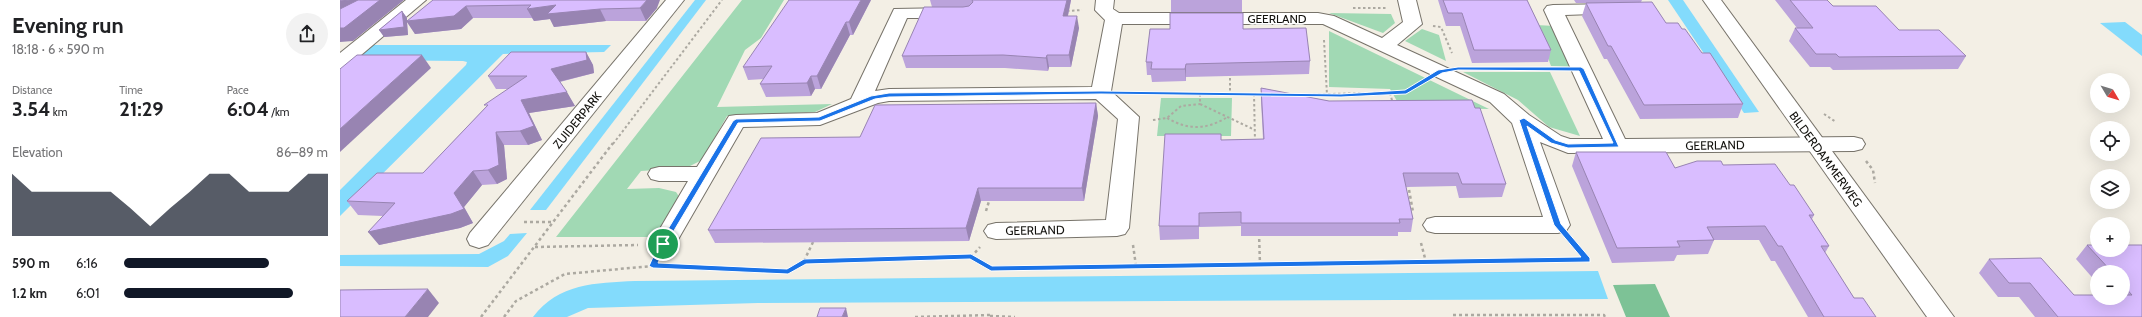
<!DOCTYPE html>
<html lang="en">
<head>
<meta charset="utf-8">
<style>
	body { margin:0; font-family:Cabin,sans-serif; background:#f2f2f2; color:#202124; height:100vh; display:flex; flex-direction:column; font-size:15px; white-space:nowrap }
	* { box-sizing:border-box; margin:0 }
	p { font-size:13px; color:#757577 }
	.icon { flex:none; width:22px; height:22px; fill:none; stroke:currentColor; stroke-width:2; stroke-linecap:round; stroke-linejoin:round }
	.map { position:relative; flex:1; overflow:hidden }
	.side { display:flex; flex-direction:column; background:#fff; width:340px }
	.side>* { flex:none }
	.needle { width:26px; rotate:128deg }
	.buttons { position:absolute; left:1750px; top:73px; display:grid; gap:8px }
	.buttons a { display:grid; place-items:center; width:40px; height:40px; border-radius:50%; background:#fff; box-shadow:0 4px 16px #0002; font-size:20px }
	.pin { position:absolute; display:grid; place-items:center; width:34px; height:34px; color:#fff; margin:-17px; border:2px solid #fff; border-radius:50%; box-shadow:0 1px 4px #0007 }
	.round { display:grid; place-items:center; flex:none; width:42px; height:42px; border-radius:21px; background:#f2f2f2 }
	.headline { display:flex; align-items:center; justify-content:space-between; height:68px; padding:0 12px }
	h1 { font-size:22px; font-weight:700; line-height:30px }
	.metrics { display:grid; grid-template-columns:repeat(3,1fr); gap:6px; height:68px; padding:4px 12px }
	.metrics div { display:grid; align-content:center }
	.metrics b { font-size:20px; font-weight:700 }
	.metrics small { font-size:11px; font-weight:400 }
	.metrics p { font-size:11px }
	.chart { height:112px; padding:8px 12px }
	.chart p { display:flex; justify-content:space-between }
	.chart svg { width:100%; height:72px; margin-top:4px; fill:#111827; opacity:.7 }
	ul { padding:0 12px; list-style:none; font-size:13px }
	li { display:grid; grid-template-columns:64px 48px 1fr; align-items:center; height:30px }
	li i { height:10px; border-radius:5px; background:#111827 }
	main { display:flex; flex:1; min-height:0 }
	.map>svg:first-child { display:block }
	.green { fill:#a1d9b4 }
	.forest { fill:#7dc296 }
	.water { fill:#83dbfc }
	.lines { fill:none; stroke-linecap:round; stroke-linejoin:round }
	.street-casing { stroke:#77736a; stroke-width:2 }
	.secondary-casing { stroke:#77736a; stroke-width:2 }
	.path-far1 { stroke:#aca9a1; stroke-width:2; stroke-dasharray:2.5 2.5; stroke-linecap:butt }
	.path { stroke:#aca9a1; stroke-width:2.5; stroke-dasharray:3 3; stroke-linecap:butt }
	.street { fill:#fff; fill-rule:evenodd }
	.secondary { fill:#fff; fill-rule:evenodd }
	.wall { fill:#bba3db }
	.shaded-wall { fill:#9884b2 }
	.building { fill:#d9bdff; stroke:#9884b2 }
	.route { fill:#1a73e8; stroke:#fff; fill-rule:evenodd }
	.labels { text-anchor:middle; dominant-baseline:central; stroke-width:3.5; stroke-linejoin:round; paint-order:stroke }
	.street-label { font-size:12px; fill:#13120e; stroke:#fff }
</style>
</head>
<body>
<main>
<section class="side">
<div class="headline"><div><h1>Evening run</h1><p>18:18 · 6 × 590 m</p></div><a class="round"><svg class="icon" aria-label="share" viewBox="0 0 24 24"><path d="M12 15V3M7 8l5-5 5 5M5 13v7h14v-7"/></svg></a></div>
<div class="metrics">
<div><p>Distance</p><b>3.54<small> km</small></b></div>
<div><p>Time</p><b>21:29</b></div>
<div><p>Pace</p><b>6:04<small> /km</small></b></div>
</div>
<div class="chart"><p><span>Elevation</span>86–89 m</p>
<svg viewBox="0 0 160 44" preserveAspectRatio="none"><path d="M0 44V6L10 17L20 17L30 17L40 17L50 17L60 27L70 38L80 27L90 17L100 6L110 6L120 17L130 17L140 17L150 6L160 6V44z"/></svg>
</div>
<ul>
<li><b>590 m</b>6:16<i style="width:71%"></i></li>
<li><b>1.2 km</b>6:01<i style="width:83%"></i></li>
</ul>
</section>
<div class="map">
<svg width="1802" height="317" viewBox="0 0 1802 317">
	<rect width="100%" height="100%" fill="#f3efe5"/>
	<g class="green">
		<polygon points="402,0 444,0 421,38 405,50 377,107 492,104 475,112 387,116 362,160 346,168 301,171 287,189 319,188 336,192 340,198 316,237 216,237"/>
		<polygon points="989,13 1051,14 1055,23 1043,33"/>
		<polygon points="1196,25 1215,26 1232,67 1211,66"/>
		<polygon points="1082,29 1099,35 1106,61 1065,41"/>
		<polygon points="989,31 1149,109 1061,108 1050,89 989,87"/>
		<polygon points="1123,72 1210,72 1240,136 1209,127 1178,100"/>
		<polygon points="821,98 892,98 891,136 817,136"/>
	</g>
	<polygon class="forest" points="1315,284 1330,317 1286,317 1273,285"/>
	<g class="water">
		<polygon points="355,0 366,0 206,210 190,210"/>
		<polygon points="1328,0 1343,0 1419,112 1404,113"/>
		<polygon points="1785,22 1802,35 1802,56 1760,23"/>
		<polygon points="28,45 271,45 264,52 163,54 0,216 0,190 126,65 127,62 123,61 11,60"/>
		<polygon points="187,233 168,256 148,267 0,266 0,255 139,254 164,241 170,234"/>
		<path d="M1258 271 1268 299 418 303 248 308 227 317H193C219 283 255 283 295 281Z"/>
	</g>
	<g class="lines">
		<g class="street-casing">
			<g id="street">
				<polygon points="66,0 86,0 7,67 0,69 0,53"/>
				<polygon points="326,0 344,0 148,245 139,248 130,245 127,239 130,233"/>
				<polygon points="756,0 774,0 773,9 779,13 978,13 994,16 1042,38 1063,22 1058,0 1076,0 1082,24 1057,45 1164,94 1189,115 1221,136 1230,139 1263,139 1204,10 1207,6 1213,5 1275,4 1281,5 1284,9 1281,13 1225,15 1285,139 1514,137 1522,139 1525,144 1522,149 1514,151 1228,153 1200,142 1230,225 1226,231 1218,233 1095,233 1087,231 1083,225 1087,219 1095,217 1203,217 1172,123 1150,102 983,24 782,24 771,91 799,117 789,228 785,234 777,236 656,239 648,237 644,231 648,225 656,223 766,220 778,119 756,99 549,101 538,103 480,125 403,127 332,250 323,253 314,250 311,244 348,181 319,181 311,179 308,174 311,169 319,167 357,167 389,116 396,115 477,113 511,99 554,9 611,8 617,9 620,13 617,17 611,18 567,18 535,91 549,89 752,87 765,20 755,10"/>
			</g>
		</g>
		<g class="secondary-casing">
			<polygon id="secondary" points="1363,0 1381,0 1614,317 1587,317"/>
		</g>
		<g class="path-far1">
			<polyline points="1013,8 1046,8"/>
			<polyline points="727,11 742,10"/>
			<polyline points="1093,26 1101,27 1112,53"/>
			<polyline points="984,40 987,95"/>
			<polyline points="1145,69 1216,69"/>
			<polyline points="890,73 890,94"/>
			<polyline points="795,93 924,95"/>
			<polyline points="1050,93 1053,104"/>
			<polyline points="860,94 860,104 915,130"/>
			<polyline points="914,94 915,142"/>
			<polyline points="953,95 1066,92 1078,85"/>
			<polyline points="1484,114 1496,122"/>
			<path d="M827 118C848 130 865 130 886 118"/>
			<polyline points="813,120 827,118 841,106 860,104"/>
			<polyline points="273,144 382,0"/>
		</g>
		<g class="path">
			<polyline points="1526,161 1533,170 1535,183"/>
			<polyline points="1068,184 1073,212"/>
			<polyline points="646,211 650,198"/>
			<polyline points="184,222 213,222"/>
			<polyline points="919,233 920,265"/>
			<polyline points="1081,243 1086,262"/>
			<polyline points="793,245 796,266"/>
			<polyline points="195,247 298,245"/>
			<polyline points="631,257 640,247"/>
			<polyline points="464,261 474,240"/>
			<polyline points="332,267 448,271 464,261 631,257 651,269 1247,260 1232,242"/>
			<polyline points="1113,315 1264,315 1265,317"/>
			<polyline points="650,316 675,317"/>
			<polyline points="141,317 273,143"/>
			<polyline points="164,317 176,301 225,274 312,266"/>
			<polyline points="575,317 650,315"/>
		</g>
		<use href="#street" class="street"/>
		<use href="#secondary" class="secondary"/>
	</g>
	<g class="wall">
		<polygon points="93,0 317,8 306,21 266,21 214,27 210,19 194,21 192,18 133,18 121,29 75,34 67,22 68,35 44,37 62,11 67,18 67,21"/>
		<polygon points="531,0 513,35 510,35 481,89 475,89 471,96 426,97 420,84 424,79 408,80 403,67"/>
		<polygon points="590,0 731,0 728,16 739,28 731,67 709,67 708,71 665,68 566,68 562,56 623,7 626,7 592,7"/>
		<rect x="831" y="0" width="71" height="12"/>
		<polygon points="1098,0 1187,0 1211,50 1208,62 1132,63 1120,26 1106,26"/>
		<polygon points="1234,0 1302,0 1301,2 1326,23 1342,29 1403,104 1398,118 1300,119 1267,59 1264,59 1242,16 1246,3 1258,3 1236,3"/>
		<polygon points="1435,0 1487,0 1493,6 1559,30 1626,56 1618,69 1493,70 1490,67 1470,67 1449,41 1455,28 1457,28"/>
		<polygon points="903,29 970,61 969,74 846,77 846,81 812,82 811,75 807,75 806,62"/>
		<polygon points="246,52 253,65 254,73 220,82 235,106 189,113 202,140 188,145 164,145 167,179 157,184 142,185 124,207 133,223 120,228 39,245 43,216 18,215 7,201 83,173 145,108 168,89 156,89 148,76"/>
		<polygon points="921,88 989,101 1135,108 1166,184 1162,197 1119,198 1116,186 1066,187 1073,219 1071,232 1058,232 1058,236 901,236 901,226 859,227 859,239 820,240 819,226 881,140 923,139 921,101"/>
		<polygon points="756,103 758,116 744,201 641,201 629,241 375,243 368,230 520,137"/>
		<polygon points="1236,152 1335,168 1383,165 1450,185 1474,215 1472,219 1489,246 1485,253 1514,298 1536,317 1468,317 1435,261 1431,261 1419,240 1374,240 1368,254 1337,255 1334,261 1272,263 1232,166"/>
		<polygon points="1747,245 1783,250 1802,317 1695,317 1679,297 1658,297 1639,273 1649,259 1734,295 1783,298 1783,272 1757,272 1757,283 1736,259"/>
	</g>
	<g class="shaded-wall">
		<polygon points="10,0 64,0 13,41 0,42 0,1"/>
		<polygon points="307,0 320,0 317,8 306,21 300,8"/>
		<polygon points="521,0 531,0 513,35 509,22"/>
		<polygon points="727,0 731,0 725,29 723,16"/>
		<polygon points="216,5 260,9 266,21 214,27 210,19 194,21 187,9"/>
		<polygon points="126,6 133,18 121,29 75,34 67,22 68,35 44,37 39,30 62,11 67,18 67,21"/>
		<polygon points="737,16 739,28 731,67 729,55"/>
		<polygon points="506,22 510,35 481,89 477,76"/>
		<polygon points="246,52 253,65 254,73 218,82 211,69"/>
		<polygon points="82,55 91,68 0,152 0,129"/>
		<polygon points="707,55 709,67 708,71 706,58"/>
		<polygon points="846,64 846,81 845,69"/>
		<polygon points="471,76 475,89 471,96 467,83"/>
		<polygon points="227,92 235,106 189,113 202,140 188,145 180,131 181,100"/>
		<polygon points="756,103 758,116 744,201 742,188"/>
		<polygon points="156,132 164,145 167,179 157,184 148,170"/>
		<polygon points="133,171 142,185 124,207 133,223 120,228 39,245 28,232 114,193"/>
		<polygon points="638,188 641,201 629,241 626,228"/>
		<polygon points="88,289 99,303 88,317 65,317"/>
		<polygon points="506,308 508,317 502,317"/>
	</g>
	<g class="building">
		<polygon points="0,0 10,0 0,1"/>
		<polygon points="18,0 40,0 4,28 0,28 0,9"/>
		<polygon points="93,0 307,0 300,8 260,9 207,14 216,5 187,9 191,5 126,6 114,16 67,21"/>
		<polygon points="449,0 521,0 509,22 506,22 477,76 471,76 467,83 420,84 432,66 403,67"/>
		<polygon points="632,0 727,0 723,16 737,16 729,55 707,55 706,58 663,55 562,56 584,7 623,7 629,6 633,2"/>
		<polygon points="1103,0 1187,0 1211,50 1134,50 1122,13 1108,13"/>
		<polygon points="1450,0 1487,0 1493,6 1536,6 1559,30 1599,30 1626,56 1499,57 1496,54 1476,54 1455,28 1473,28"/>
		<polygon points="1312,2 1326,23 1338,23 1342,29 1345,29 1362,53 1370,53 1403,104 1304,105 1271,46 1268,46 1246,3"/>
		<polygon points="62,11 64,27 39,30"/>
		<polygon points="830,13 903,13 903,29 966,28 970,61 846,64 845,69 811,69 812,62 806,62 810,29 830,29"/>
		<polygon points="171,52 246,52 247,60 211,69 227,92 181,100 194,126 180,131 156,132 159,165 148,170 133,171 114,193 124,209 111,214 28,232 55,203 7,201 37,173 83,173 148,105 144,105 187,76 148,76"/>
		<polygon points="17,55 82,55 0,129 0,69"/>
		<polygon points="921,88 989,101 1132,100 1135,108 1140,108 1166,184 1122,184 1118,173 1063,173 1073,219 1059,219 1060,223 901,223 901,212 859,213 859,226 819,226 825,134 881,134 881,140 924,139"/>
		<polygon points="756,103 742,188 638,188 626,228 368,230 421,138 520,137 535,105"/>
		<polygon points="1236,152 1326,152 1335,168 1357,161 1381,161 1383,165 1435,164 1450,185 1454,185 1474,215 1469,215 1489,246 1481,246 1514,298 1523,298 1536,317 1484,317 1442,246 1438,246 1425,226 1367,227 1374,240 1337,241 1340,247 1277,248"/>
		<polygon points="1747,245 1757,245 1757,250 1783,250 1783,245 1802,245 1802,317 1718,317 1690,283 1669,283 1649,259 1701,258 1734,295 1757,295 1757,298 1783,298 1783,295 1792,295 1783,285 1783,272 1772,272"/>
		<polygon points="88,289 65,317 0,317 0,290"/>
		<polygon points="480,308 506,308 502,317 477,317"/>
	</g>
	<path class="route" d="M1118 67H1241L1244 69 1279 147 1228 148 1211 143 1187 126 1221 224 1250 258V262L651 271 630 259 466 264 448 274 313 268 309 266 319 244 393 121 396 119 479 117 531 96 549 93 761 91 1001 94 1065 90 1098 70ZM1118 70 1239 71 1273 143 1228 144 1215 140 1184 118 1179 120 1214 225 1241 257 652 266 631 254 464 259 447 269 318 263 326 244 398 123 480 121 535 99 549 97 761 94 1001 97 1066 94 1102 73Z"/>
	<g class="labels">
		<g class="street-label">
			<text x="937" y="18">GEERLAND</text>
			<text transform="translate(237 120) rotate(-51)">ZUIDERPARK</text>
			<text transform="translate(1375 145) rotate(-1)">GEERLAND</text>
			<text transform="translate(1486 159) rotate(54)">BILDERDAMMERWEG</text>
			<text transform="translate(695 230) rotate(-1)">GEERLAND</text>
		</g>
	</g>
</svg>
<div class="buttons">
<a><svg class="needle" viewBox="-14 -14 28 28"><path d="M0-13l5 13h-10z" fill="#e53935"/><path d="M0 13l5-13h-10z" fill="#757577"/></svg></a>
<a><svg class="icon" aria-label="locate" viewBox="0 0 24 24"><circle cx="12" cy="12" r="6"/><path d="M12 2v4M12 18v4M2 12h4M18 12h4"/></svg></a>
<a><svg class="icon" aria-label="layers" viewBox="0 0 24 24"><path d="M12 4l9 5-9 5-9-5zM3 14l9 5 9-5"/></svg></a>
<a>+</a>
<a>−</a>
</div>
<div class="pin" style="left:323px;top:244px;background:#1e9e55"><svg class="icon" aria-label="arrive" viewBox="0 0 24 24"><path d="M6 21V4h12l-3 4 3 4H6"/></svg></div>
</div>
</main>
</body>
</html>
